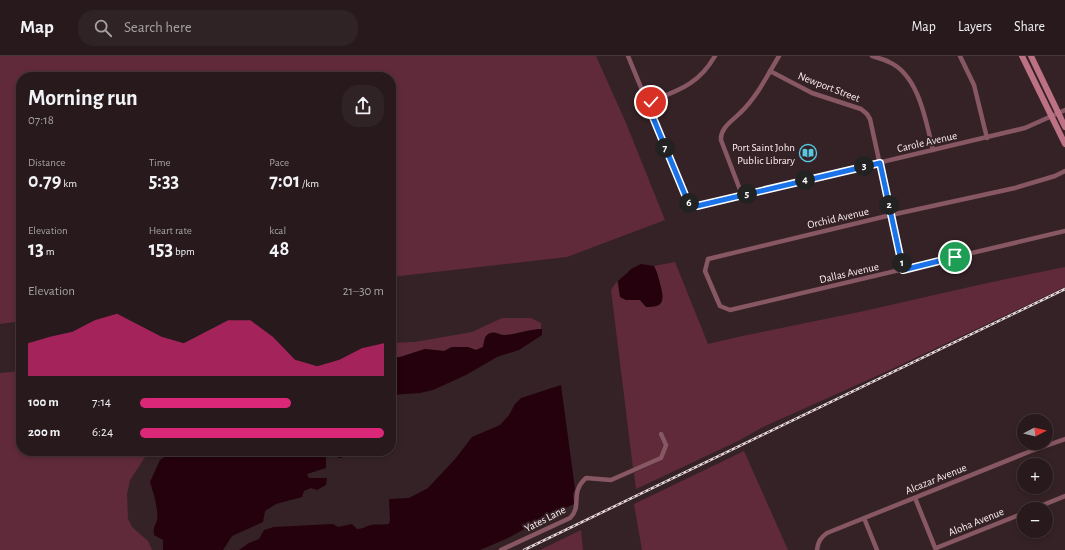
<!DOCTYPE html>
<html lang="en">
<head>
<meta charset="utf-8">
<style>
	body { margin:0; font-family:"Alegreya Sans",sans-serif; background:#302325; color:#f1f3f6; height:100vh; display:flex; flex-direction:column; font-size:15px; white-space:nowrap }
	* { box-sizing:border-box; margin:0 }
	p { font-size:13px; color:#a5a1a3 }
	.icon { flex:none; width:22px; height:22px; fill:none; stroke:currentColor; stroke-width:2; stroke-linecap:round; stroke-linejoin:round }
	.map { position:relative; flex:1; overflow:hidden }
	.drawer { position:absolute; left:16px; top:16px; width:380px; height:384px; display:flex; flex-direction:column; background:#281a1c; border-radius:16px; box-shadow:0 2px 6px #0003,0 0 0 1px #44383b }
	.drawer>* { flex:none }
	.needle { width:26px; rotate:83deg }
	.buttons { position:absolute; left:1017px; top:358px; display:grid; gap:8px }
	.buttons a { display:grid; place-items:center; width:36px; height:36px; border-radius:50%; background:#281a1c; box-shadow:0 2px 6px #0003,0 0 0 1px #44383b; font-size:20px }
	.pin { position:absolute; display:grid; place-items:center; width:34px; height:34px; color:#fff; margin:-17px; border:2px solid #fff; border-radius:50%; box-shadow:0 1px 4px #0007 }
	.km { position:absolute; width:20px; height:20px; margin:-10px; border-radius:50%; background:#222; color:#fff; font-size:11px; line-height:20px; text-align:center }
	.round { display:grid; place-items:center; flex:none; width:42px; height:42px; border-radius:16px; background:#302325 }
	.head { display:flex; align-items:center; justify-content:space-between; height:68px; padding:0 12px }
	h1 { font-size:22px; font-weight:700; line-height:30px }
	.figures { display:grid; grid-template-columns:repeat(3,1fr); gap:6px; height:68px; padding:4px 12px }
	.figures div { display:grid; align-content:center }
	.figures b { font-size:20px; font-weight:700 }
	.figures small { font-size:11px; font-weight:400 }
	.figures p { font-size:11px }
	.chart { height:112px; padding:8px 12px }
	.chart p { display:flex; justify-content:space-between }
	.chart svg { width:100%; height:72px; margin-top:4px; fill:#db2777; opacity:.7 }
	ul { padding:0 12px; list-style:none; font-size:13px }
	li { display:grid; grid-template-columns:64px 48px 1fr; align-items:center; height:30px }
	li i { height:10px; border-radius:5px; background:#db2777 }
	header { display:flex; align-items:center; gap:24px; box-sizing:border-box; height:56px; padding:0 20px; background:#281a1c; border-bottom:1px solid #44383b }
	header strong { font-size:19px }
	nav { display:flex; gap:22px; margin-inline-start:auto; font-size:14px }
	.search { width:280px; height:36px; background:#302325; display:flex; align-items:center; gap:10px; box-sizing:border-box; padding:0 14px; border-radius:16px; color:#a5a1a3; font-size:15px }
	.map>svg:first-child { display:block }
	.green { fill:#602a3a }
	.water { fill:#25000d }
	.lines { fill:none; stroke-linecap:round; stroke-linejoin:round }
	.street { stroke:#875763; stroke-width:4.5 }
	.secondary { stroke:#bc7184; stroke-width:6 }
	.rail-casing { stroke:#e5d8db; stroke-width:2.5 }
	.rail { stroke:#352226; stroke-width:1; stroke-dasharray:3; stroke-linecap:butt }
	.route-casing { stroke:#fff; stroke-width:8 }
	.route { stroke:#1a73e8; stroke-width:5 }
	.labels { text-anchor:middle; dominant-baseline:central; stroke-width:4; stroke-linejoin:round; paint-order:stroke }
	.street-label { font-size:11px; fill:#fceff2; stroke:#352226 }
	.poi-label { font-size:11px; fill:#fceff2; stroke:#352226; text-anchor:end }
</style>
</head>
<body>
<header>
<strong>Map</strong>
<div class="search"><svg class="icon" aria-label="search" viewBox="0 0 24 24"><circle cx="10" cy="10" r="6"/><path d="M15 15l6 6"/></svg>Search here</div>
<nav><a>Map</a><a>Layers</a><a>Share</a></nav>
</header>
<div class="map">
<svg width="1065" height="494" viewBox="0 0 1065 494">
	<rect width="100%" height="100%" fill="#352226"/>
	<g class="green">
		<polygon points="0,0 596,0 626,67 665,164 567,201 391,221 391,21 21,21 21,265 0,268"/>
		<path d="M675 206 708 288C758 276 812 266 864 255 931 240 998 224 1065 211V231L890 314 763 371 738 385 636 433 634 417 662 404 668 388 662 376 658 377 663 389 659 401 633 412 611 234 617 225 620 241 626 244H640L642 247 663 241 657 216 654 210Z"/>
		<polygon points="502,262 531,262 541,267 541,273 525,275 509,279 503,279 494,276 488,278 485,281 483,291 476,294 468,291 452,291 444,295 425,293 400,301 391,301 391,287 415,286 472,276"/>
		<polygon points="21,315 21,395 149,395 130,424 127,438 128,463 132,471 148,485 152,494 0,494 0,317"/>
		<polygon points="744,395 788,494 642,494 634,448"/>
		<polygon points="581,474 583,494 540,494"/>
	</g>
	<g class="water">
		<path d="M641 208 654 210C657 216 666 242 661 247 659 251 650 251 646 251L640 244H626L620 241 618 225 626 218 631 213Z"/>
		<path d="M542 273V279L519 294 497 301 466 319 433 334 420 337 391 339V301H400L425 293 444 295 452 291H468L476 294 483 291C484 287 484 282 487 279 493 274 498 279 504 279 515 279 530 273 542 273Z"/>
		<path d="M561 329 575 433 573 438 574 448 561 454H556L552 458 506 483 480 494H239L249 487 259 483 264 474 274 471 333 468 338 471 352 468 357 473C363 473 366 470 371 469 375 468 383 469 389 468L390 464 389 443 409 442 428 432 456 402 472 381 500 369 509 359 515 348 521 342Z"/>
		<path d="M174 395H348L346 400 340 402H338L336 398 332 396 326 399V412L307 418 309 422H327L326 429 317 434 311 432 304 435 302 441 276 448 265 455 263 466 232 480 223 494H163V484L154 479C153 470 155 471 157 464 159 455 153 435 150 426L160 404Z"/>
	</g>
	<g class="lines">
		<g class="street">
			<polyline points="628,0 688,146 697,150 1025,72 1065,54"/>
			<path d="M872 0C877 2 884 3 889 6 919 19 926 66 933 94"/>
			<polyline points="960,0 974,29 987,82"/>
			<polyline points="770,15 812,37 861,53 867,58 870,63 903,214"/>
			<path d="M647 47C676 35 698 30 715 0"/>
			<polyline points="1065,115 1055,120 1015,132 891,159 708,203 705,215 720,250 730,254 1065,175"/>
			<path d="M742 139 721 84C720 72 732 65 740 57 757 41 767 20 779 0"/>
			<polyline points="915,442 936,494"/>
			<polyline points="1033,453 1065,440"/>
			<polyline points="864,462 877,494"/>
			<polyline points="936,492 1024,457"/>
			<path d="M501 494 570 462C583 449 569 437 586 422L611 424 661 402 666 389 661 378"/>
			<path d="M817 494C818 486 820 482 827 477L1031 395 1065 383"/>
		</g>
		<g class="secondary">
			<polyline points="1022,0 1065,88"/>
			<polyline points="1031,0 1065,71"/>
		</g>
		<g class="rail-casing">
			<polyline id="rail" points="524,494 1065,233"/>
		</g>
		<use href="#rail" class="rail"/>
	</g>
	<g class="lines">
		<g class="route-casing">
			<polyline id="route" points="651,46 647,47 688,146 697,150 880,107 903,214 955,201"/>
		</g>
		<use href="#route" class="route"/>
	</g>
	<defs>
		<g id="library-ring" transform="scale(0.9)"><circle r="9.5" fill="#352226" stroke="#56c9e1" stroke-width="1.5"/><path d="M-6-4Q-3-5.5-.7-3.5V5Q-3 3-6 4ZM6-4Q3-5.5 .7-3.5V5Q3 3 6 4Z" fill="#56c9e1"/></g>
	</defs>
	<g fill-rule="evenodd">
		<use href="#library-ring" x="808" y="97"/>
	</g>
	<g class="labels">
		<g class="street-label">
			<text transform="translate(829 31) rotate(21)">Newport Street</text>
			<text transform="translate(927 86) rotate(-13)">Carole Avenue</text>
			<text transform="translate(838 162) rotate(-13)">Orchid Avenue</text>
			<text transform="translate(849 217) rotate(-13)">Dallas Avenue</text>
			<text transform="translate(936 423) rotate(-22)">Alcazar Avenue</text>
			<text transform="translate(545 463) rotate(-27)">Yates Lane</text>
			<text transform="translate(976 466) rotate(-22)">Aloha Avenue</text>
		</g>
		<g class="poi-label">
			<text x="795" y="91">Port Saint John<tspan x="795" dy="13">Public Library</tspan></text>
		</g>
	</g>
</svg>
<div class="buttons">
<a><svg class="needle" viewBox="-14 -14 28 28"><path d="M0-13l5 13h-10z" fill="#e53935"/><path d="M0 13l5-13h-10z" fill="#a5a1a3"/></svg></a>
<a>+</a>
<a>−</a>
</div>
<div class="pin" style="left:955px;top:201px;background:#1e9e55"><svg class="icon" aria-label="arrive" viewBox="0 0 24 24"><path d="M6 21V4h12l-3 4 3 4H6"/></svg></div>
<div class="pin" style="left:651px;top:46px;background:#d93025"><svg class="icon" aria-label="check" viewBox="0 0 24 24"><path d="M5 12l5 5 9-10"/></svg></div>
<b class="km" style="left:902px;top:207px">1</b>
<b class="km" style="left:889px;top:149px">2</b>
<b class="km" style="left:864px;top:110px">3</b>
<b class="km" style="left:805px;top:124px">4</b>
<b class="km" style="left:747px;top:138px">5</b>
<b class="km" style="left:689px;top:147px">6</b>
<b class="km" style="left:665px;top:92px">7</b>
<section class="drawer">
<div class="head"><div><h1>Morning run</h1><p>07:18</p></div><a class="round"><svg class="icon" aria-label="share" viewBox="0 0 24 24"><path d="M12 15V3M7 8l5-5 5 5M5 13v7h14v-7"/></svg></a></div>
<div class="figures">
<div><p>Distance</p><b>0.79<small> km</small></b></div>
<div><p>Time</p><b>5:33</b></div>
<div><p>Pace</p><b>7:01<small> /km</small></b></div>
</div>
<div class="figures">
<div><p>Elevation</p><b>13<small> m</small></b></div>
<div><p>Heart rate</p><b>153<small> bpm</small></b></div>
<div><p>kcal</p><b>48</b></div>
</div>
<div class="chart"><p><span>Elevation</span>21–30 m</p>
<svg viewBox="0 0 160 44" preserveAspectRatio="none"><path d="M0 44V24L10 20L20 17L30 10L40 6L50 13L60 20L70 24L80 17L90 10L100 10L110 20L120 34L130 38L140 34L150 27L160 24V44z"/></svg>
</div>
<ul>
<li><b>100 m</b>7:14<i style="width:62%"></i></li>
<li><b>200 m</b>6:24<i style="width:100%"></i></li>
</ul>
</section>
</div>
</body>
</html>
